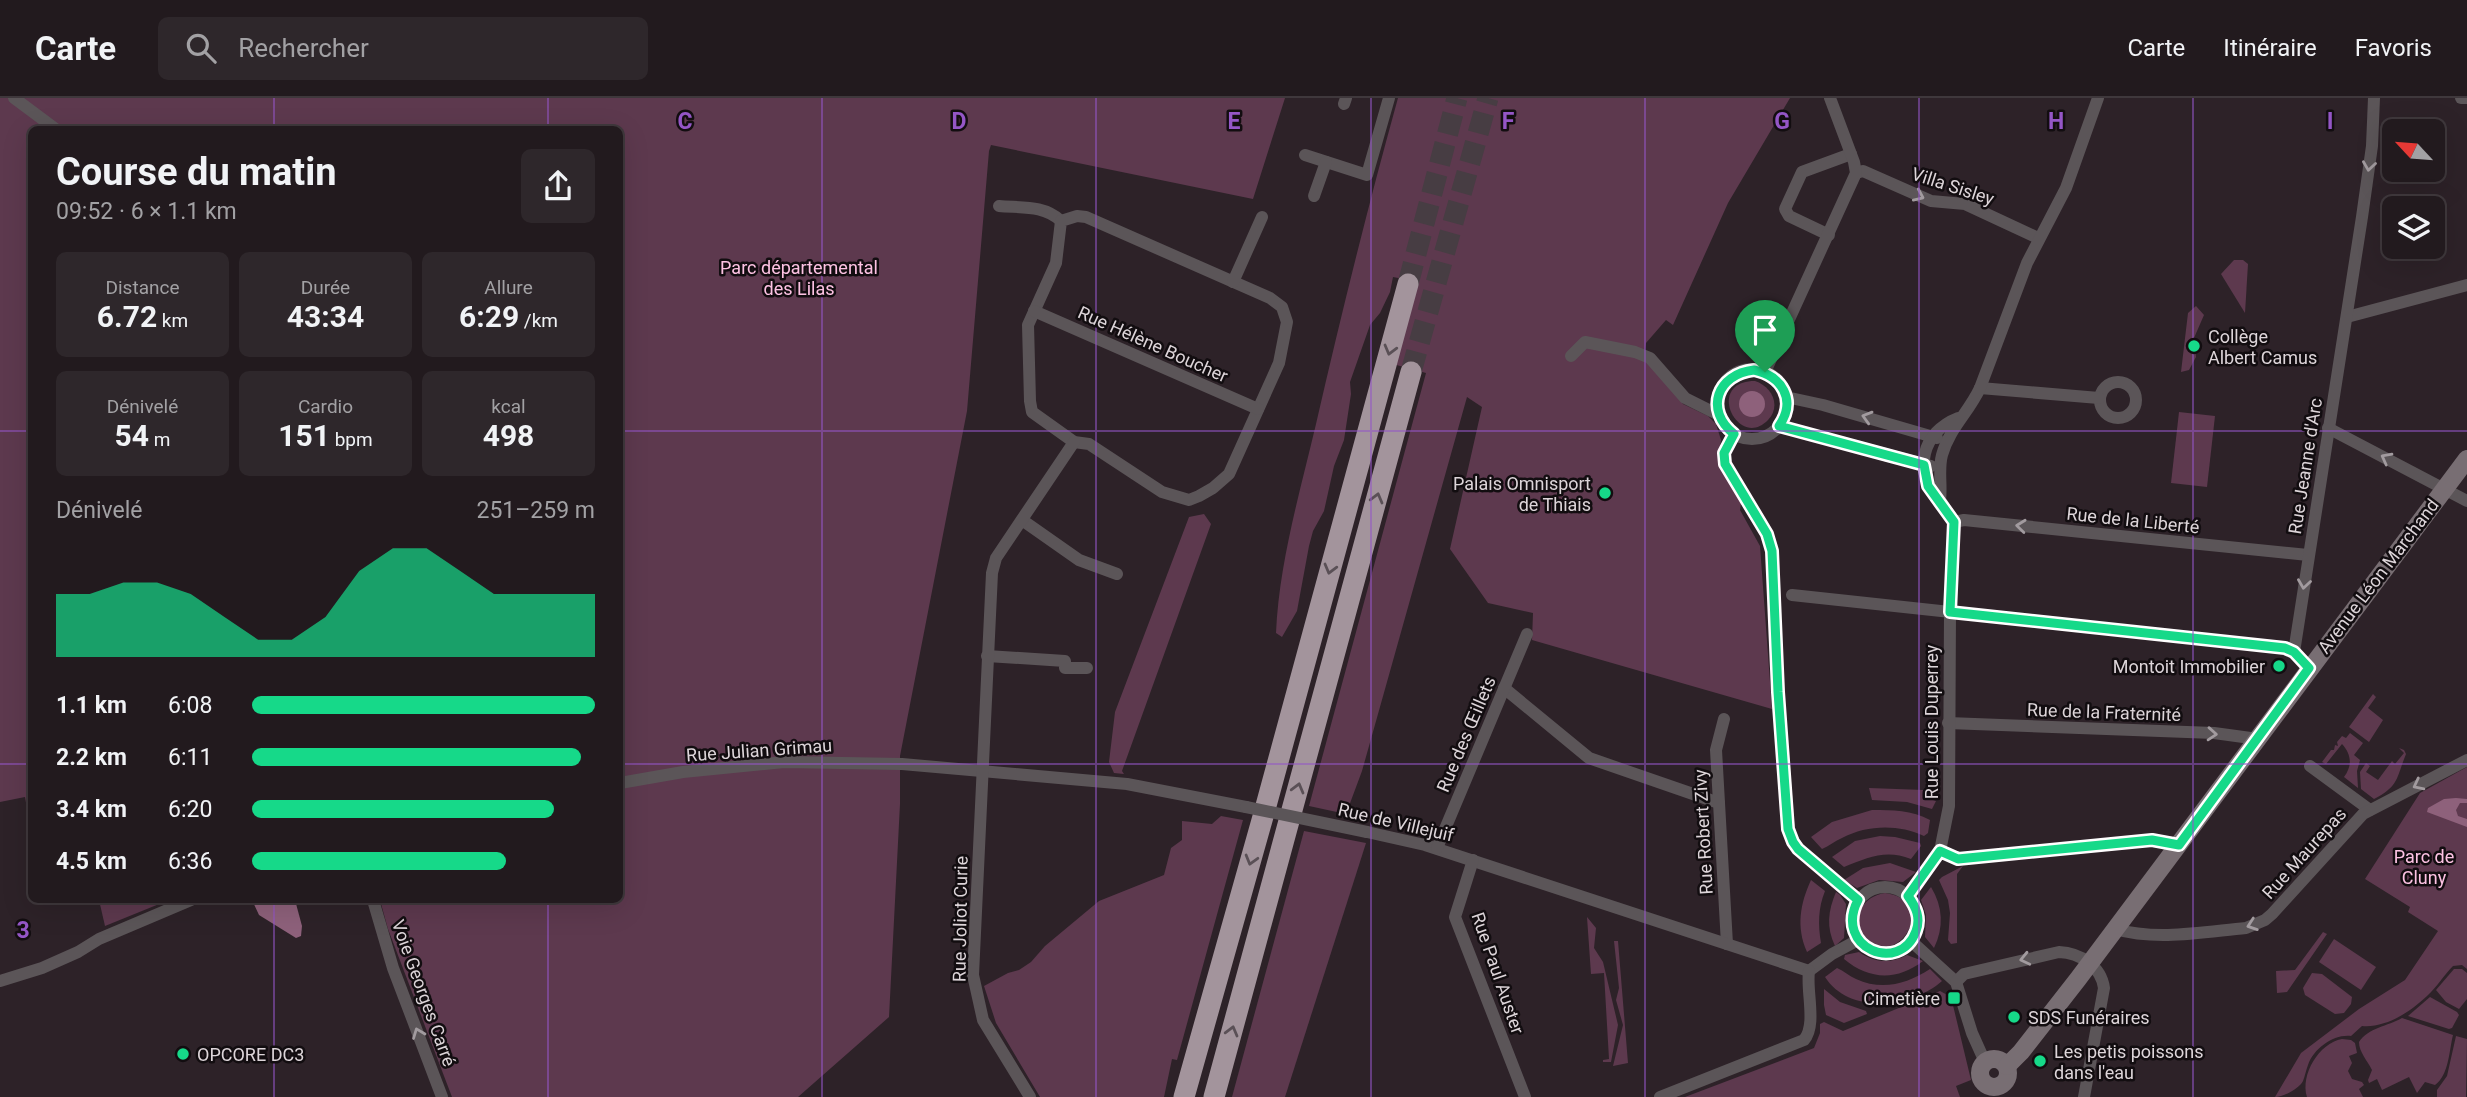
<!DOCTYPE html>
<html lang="fr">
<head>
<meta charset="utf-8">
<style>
	body { margin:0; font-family:Roboto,sans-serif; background:#2e272b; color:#f1f3f6; height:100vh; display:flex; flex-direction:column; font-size:26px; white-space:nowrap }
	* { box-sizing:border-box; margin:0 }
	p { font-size:23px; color:#a2a1a4 }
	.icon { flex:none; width:38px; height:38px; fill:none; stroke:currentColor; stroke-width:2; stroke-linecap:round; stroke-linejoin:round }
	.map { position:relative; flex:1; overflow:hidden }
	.side { position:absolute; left:28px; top:28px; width:595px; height:777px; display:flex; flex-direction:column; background:#221a1e; border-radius:10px; box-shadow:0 7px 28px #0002,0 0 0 2px #3f383c }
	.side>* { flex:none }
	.needle { width:46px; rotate:296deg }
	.tools { position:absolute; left:2382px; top:21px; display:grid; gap:14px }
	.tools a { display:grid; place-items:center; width:63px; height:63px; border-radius:10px; background:#221a1e; box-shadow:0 7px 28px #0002,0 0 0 2px #3f383c; font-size:35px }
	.pin { position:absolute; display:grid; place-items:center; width:60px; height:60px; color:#fff; margin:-72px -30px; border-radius:50% 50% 50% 0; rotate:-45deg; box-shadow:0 0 7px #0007 }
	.pin .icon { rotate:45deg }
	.round { display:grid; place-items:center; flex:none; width:74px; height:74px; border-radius:10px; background:#2e272b }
	.overview { display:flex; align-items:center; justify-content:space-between; height:119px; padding:0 28px }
	h1 { font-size:38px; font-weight:700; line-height:52px }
	.figures { display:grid; grid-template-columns:repeat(3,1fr); gap:10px; height:119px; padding:7px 28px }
	.figures div { display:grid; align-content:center; border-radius:10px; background:#2e272b; text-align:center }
	.figures b { font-size:30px; font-weight:700 }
	.figures small { font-size:19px; font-weight:400 }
	.figures p { font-size:19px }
	.chart { height:196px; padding:14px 28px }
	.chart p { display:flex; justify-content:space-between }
	.chart svg { width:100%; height:126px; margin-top:7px; fill:#16d989; opacity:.7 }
	ul { padding:0 28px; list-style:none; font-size:23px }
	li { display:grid; grid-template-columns:112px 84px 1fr; align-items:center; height:52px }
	li i { height:18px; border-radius:9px; background:#16d989 }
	header { display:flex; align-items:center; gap:42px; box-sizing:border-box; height:98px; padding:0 35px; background:#221a1e; border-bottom:2px solid #3f383c }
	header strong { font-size:33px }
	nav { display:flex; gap:38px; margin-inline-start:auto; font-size:24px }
	.search { width:490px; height:63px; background:#2e272b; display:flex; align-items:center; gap:18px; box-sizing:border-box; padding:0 24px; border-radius:10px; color:#a2a1a4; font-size:26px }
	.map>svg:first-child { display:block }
	.green { fill:#5d394e }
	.water { fill:#8e617b }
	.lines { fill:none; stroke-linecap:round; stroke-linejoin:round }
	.highway-tunnel { stroke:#473d43; stroke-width:21; stroke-dasharray:21 10; stroke-linecap:butt }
	.street { stroke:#5b5558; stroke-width:12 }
	.secondary { stroke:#786e73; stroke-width:18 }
	.highway { stroke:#a3949c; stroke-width:21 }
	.street-bridge { stroke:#5b5558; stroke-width:12 }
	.oneway { stroke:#a29b9f }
	.oneway2 { stroke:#5a5056 }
	.route-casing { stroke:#fff; stroke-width:14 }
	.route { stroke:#16d989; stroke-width:9 }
	.grid { fill:none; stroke:#9456c6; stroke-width:2; stroke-opacity:0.55 }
	.poi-dot { fill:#16d989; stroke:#120d10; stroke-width:2.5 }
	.labels { text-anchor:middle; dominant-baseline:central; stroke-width:5; stroke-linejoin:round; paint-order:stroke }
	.street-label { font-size:18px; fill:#ddd5d9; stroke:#120d10 }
	.park-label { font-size:18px; fill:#fdc2e3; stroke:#120d10 }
	.poi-label { font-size:18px; fill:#ddd5d9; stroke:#120d10; text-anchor:start }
	.grid-label { font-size:23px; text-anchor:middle; font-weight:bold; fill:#9456c6; stroke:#120d10; stroke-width:5; stroke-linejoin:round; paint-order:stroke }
</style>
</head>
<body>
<header>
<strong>Carte</strong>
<div class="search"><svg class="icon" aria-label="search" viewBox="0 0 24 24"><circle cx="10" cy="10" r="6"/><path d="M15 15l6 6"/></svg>Rechercher</div>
<nav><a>Carte</a><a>Itinéraire</a><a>Favoris</a></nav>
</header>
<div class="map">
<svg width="2467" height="999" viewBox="0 0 2467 999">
	<rect width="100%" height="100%" fill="#2d2228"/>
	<g class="green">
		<polygon points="0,0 1285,0 1253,101 991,47 989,53 967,313 900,658 900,706 889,919 798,999 452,999 388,831 380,802 620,802 620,32 32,32 31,733 25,699 0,704"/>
		<path d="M1398 0H1790L1728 105 1673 227 1666 222 1646 245 1644 260 1667 283 1683 306 1708 318 1716 326 1721 342 1718 364 1741 405 1740 412 1760 448 1772 611 1532 542 1533 515 1488 505 1450 451 1482 309 1467 299 1362 673 1346 716 1309 708 1426 275 1389 265 1414 183 1393 179 1390 194 1380 215 1370 227 1350 284 1351 296 1344 342 1334 368 1324 413 1313 433 1309 448 1297 513 1282 539 1276 535C1279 465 1300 394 1316 326 1341 217 1368 108 1398 0Z"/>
		<polygon points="2234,162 2243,162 2248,166 2245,215 2221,176"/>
		<polygon points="2196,208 2204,217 2194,240 2196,259 2189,272 2181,274 2188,215"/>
		<path d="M1755 283C1771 288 1782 307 1768 322 1738 353 1704 283 1755 283Z"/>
		<polygon points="2179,314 2215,318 2207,389 2171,385"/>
		<polygon points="1204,416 1211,426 1122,673 1124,676 1114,675 1109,664 1115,614 1189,419"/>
		<polygon points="2373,596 2376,599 2368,610 2383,622 2369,644 2349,629"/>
		<path d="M2350 635 2363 645 2354 657 2360 662 2357 673 2358 690 2344 679C2353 667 2351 656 2342 646L2326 666 2322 664 2331 652H2334L2335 647 2338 648 2337 644 2342 638 2346 640Z"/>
		<path d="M2399 650 2404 652 2406 656C2396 681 2399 688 2374 701L2361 691 2360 674 2366 665 2370 668 2366 674 2378 682 2392 663 2395 666 2404 655Z"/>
		<path d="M2467 669V871L2462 867 2453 868C2444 877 2437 889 2427 898 2410 914 2386 930 2362 928L2351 938C2334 936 2314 950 2308 967 2306 972 2305 978 2303 983 2299 991 2283 999 2275 999L2301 955 2359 911 2405 882 2438 833 2408 814 2410 809 2365 781 2420 695Z"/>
		<polygon points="1869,690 1924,692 1924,699 1936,703 1932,711 1907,704 1872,702"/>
		<path d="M1872 712C1892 712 1912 712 1930 722L1928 735 1924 738C1898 726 1867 727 1842 740 1835 743 1829 748 1822 751L1811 739 1832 724Z"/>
		<polygon points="1221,718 1243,722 1177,962 1172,961 1164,999 1040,999 996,925 984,888 1008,875 1019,872 1031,864 1045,848 1099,803 1164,777 1171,750 1182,742 1182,723 1212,726"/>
		<polygon points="1304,733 1366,745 1285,999 1232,999"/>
		<path d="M1880 738 1895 739 1920 745 1921 748 1911 761C1885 751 1868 760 1844 769L1832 759 1855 743Z"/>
		<polygon points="1890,765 1916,774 1903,784 1879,782 1857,790 1844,782 1863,770"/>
		<polygon points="1963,768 1957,776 1957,845 1951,846 1948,842 1950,815 1948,802 1939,782 1942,779"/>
		<path d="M1811 782 1825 793C1818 810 1818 827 1821 845L1807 854C1796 829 1800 806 1811 782Z"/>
		<path d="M1931 789C1943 809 1944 829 1934 850L1925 839 1926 817 1921 802Z"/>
		<path d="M1836 794 1840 797 1846 806 1844 840 1835 848C1826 829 1828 813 1836 794Z"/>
		<path d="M1885 795C1943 803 1894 877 1864 838 1849 819 1864 798 1885 795Z"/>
		<polygon points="99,802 169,802 105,828"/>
		<polygon points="1587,819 1596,830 1594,850 1603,864 1618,927 1611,964 1603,964 1603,962 1609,961 1604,875 1591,876"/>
		<polygon points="2323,834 2327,836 2287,894 2277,895 2276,873 2295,872"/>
		<polygon points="2334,841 2376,869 2361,892 2319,864"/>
		<polygon points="1614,843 1618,843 1628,965 1613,968 1623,927 1616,902 1619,890"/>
		<path d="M1859 854C1875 865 1890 866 1907 857L1923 863C1897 883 1869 882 1844 861L1845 857Z"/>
		<path d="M1837 870C1844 873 1849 878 1856 881 1882 893 1907 886 1930 871L1942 883C1912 910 1849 917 1825 879Z"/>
		<polygon points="2454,871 2462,871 2467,875 2467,901 2459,911 2446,904 2436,892"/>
		<polygon points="2312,875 2322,876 2352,899 2351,906 2344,915 2335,916 2305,897 2303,890"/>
		<polygon points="1824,891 1840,904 1866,913 1867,916 1844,925 1826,917 1824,907"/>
		<polygon points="1940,893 1951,899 1971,982 1956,988 1960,999 1685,999 1814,950 1820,935 1820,926 1824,924 1843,933"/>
		<polygon points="2430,899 2457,914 2459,917 2452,930 2449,931 2408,918"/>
		<path d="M2402 920 2453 937C2449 953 2449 977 2435 987L2425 984 2417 995 2409 979 2382 992 2377 981 2369 985 2368 982 2372 972C2367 962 2359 954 2359 944 2368 930 2388 928 2402 920Z"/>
		<polygon points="2456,938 2467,941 2466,999 2437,999 2437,992 2447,978"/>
		<path d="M2342 941 2351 942 2355 945 2357 955 2349 958 2352 965 2348 973 2352 981 2362 984 2364 987 2359 991 2363 999H2307C2300 977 2319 945 2342 941Z"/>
	</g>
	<g class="water">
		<circle cx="1752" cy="306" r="13"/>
		<polygon points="2456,700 2467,701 2467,705 2460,705 2456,712 2458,718 2467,721 2467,729 2427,714 2428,710 2444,701"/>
		<polygon points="252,802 295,802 302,828 301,838 296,840 259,817"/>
	</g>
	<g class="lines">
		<g class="highway-tunnel">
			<polyline points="1408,186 1457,0"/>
			<polyline points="1411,274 1488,0"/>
		</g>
		<g class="street">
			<polyline points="14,0 57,32"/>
			<polyline points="2461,0 2467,0"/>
			<polyline points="1344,6 1346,0"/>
			<polyline points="1305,57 1367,77 1389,0"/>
			<polyline points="1856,75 1863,73 1931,103 1965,106 2038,140"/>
			<polyline points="1314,98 1326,64"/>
			<path d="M999 108C1022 110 1044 107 1061 123"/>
			<polygon points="1077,118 1086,119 1270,200 1282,209 1287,224 1279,265 1229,376 1213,390 1199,398 1189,402 1162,394 1089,346 1074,344 1032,314 1030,303 1028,227 1056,165 1061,123"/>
			<polyline points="1829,137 1789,118 1785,111 1802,74 1851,56"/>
			<polyline points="1233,184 1262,119"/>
			<polyline points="1034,213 1258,311"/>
			<polyline points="2347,219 2467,187"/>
			<polyline points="1571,258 1585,244 1635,254 1650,260 1685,300 1719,317"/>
			<circle cx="1752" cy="306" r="35"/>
			<polyline points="1765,274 1856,75 1854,64 1830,0"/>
			<circle cx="2118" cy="302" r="18"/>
			<polyline points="1980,290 2099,300"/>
			<polyline points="1786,299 1823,307 1937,340"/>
			<path d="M1958 320C1922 334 1912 373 1940 402 1942 387 1938 372 1942 357 1949 331 1969 314 1980 290L2027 165 2066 90 2098 0"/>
			<polyline points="1779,328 1931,368"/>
			<polyline points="2328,330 2467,403"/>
			<polyline points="1734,336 1724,353 1725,366 1767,437 1772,453 1778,594 1789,735 1798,751 1858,802"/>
			<polyline points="1022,422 1079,462 1117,476"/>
			<polyline points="1954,424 1964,422 2308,457"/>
			<polyline points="1792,497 2285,550 2294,554"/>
			<polyline points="987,558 1065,563 1065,570 1087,570"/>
			<polyline points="2309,570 2294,554 2362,119 2372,48 2374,0"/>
			<polyline points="1504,590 1589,660 1719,705"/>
			<polyline points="1724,621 1716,652 1727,846"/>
			<polyline points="1948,625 2214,635 2258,641"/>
			<polyline points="2310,668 2370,712"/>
			<polyline points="620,685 683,674 784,664 902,666 1127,686 1246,709"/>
			<polyline points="1367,734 1425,747 1809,873"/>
			<polyline points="1437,750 1527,536"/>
			<polyline points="1940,753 1958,761 2152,742 2179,746"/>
			<polyline points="1473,762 1455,819 1525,999"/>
			<circle cx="1885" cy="822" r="33"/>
			<polyline points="1908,798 1940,753 1949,708 1950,514 1954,424 1940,402"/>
			<polyline points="373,802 393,870 442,999"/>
			<path d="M2115 831C2157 843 2203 834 2246 830L2265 822 2272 816 2363 716 2467 662"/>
			<polyline points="1911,843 1956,884 1972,935 1985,964"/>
			<polyline points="1809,873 1832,856 1858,842"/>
			<polyline points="0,883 42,870 78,854 99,841 191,802"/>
			<path d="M1956 884 1964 876 2059 854C2080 855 2101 868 2104 890L2084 999"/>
			<polyline points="1030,999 983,922 973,877 992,475 996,460 1074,344"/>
			<path d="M1660 999 1804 942C1817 927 1806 893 1809 873"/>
		</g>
		<g class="secondary">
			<circle cx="1994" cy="975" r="14"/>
			<polyline points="2007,968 2021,954 2078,881 2467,361"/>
		</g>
		<g class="highway">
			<polyline points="1184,999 1264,715 1408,186"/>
			<polyline points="1214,999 1411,274"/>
		</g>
		<polyline class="street-bridge" points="1246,709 1367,734"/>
	</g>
	<defs><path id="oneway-chevron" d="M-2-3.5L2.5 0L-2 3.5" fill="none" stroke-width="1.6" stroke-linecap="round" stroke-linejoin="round" transform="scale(1.75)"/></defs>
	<g class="oneway">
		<use href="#oneway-chevron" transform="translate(2369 68) rotate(98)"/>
		<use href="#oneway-chevron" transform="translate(1919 98) rotate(24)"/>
		<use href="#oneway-chevron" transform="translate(1867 319) rotate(-164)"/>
		<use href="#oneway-chevron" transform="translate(2386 360) rotate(-152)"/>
		<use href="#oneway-chevron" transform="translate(2021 428) rotate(-174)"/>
		<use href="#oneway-chevron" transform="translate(2304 486) rotate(98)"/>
		<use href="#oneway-chevron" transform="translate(2212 636) rotate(4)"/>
		<use href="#oneway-chevron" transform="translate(2418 687) rotate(153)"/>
		<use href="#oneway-chevron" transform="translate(2252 827) rotate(161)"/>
		<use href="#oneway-chevron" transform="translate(2025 861) rotate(167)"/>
		<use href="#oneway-chevron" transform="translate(418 935) rotate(-111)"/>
	</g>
	<g class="oneway2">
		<use href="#oneway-chevron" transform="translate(1390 252) rotate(105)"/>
		<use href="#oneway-chevron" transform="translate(1377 400) rotate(-75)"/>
		<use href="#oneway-chevron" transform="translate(1330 471) rotate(105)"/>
		<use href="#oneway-chevron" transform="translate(1298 690) rotate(-75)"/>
		<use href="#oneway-chevron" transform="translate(1251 762) rotate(106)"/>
		<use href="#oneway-chevron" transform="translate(1232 933) rotate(-75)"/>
	</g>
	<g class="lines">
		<g class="route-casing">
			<path id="route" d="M1754 272C1782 278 1797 302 1779 328L1924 367 1928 388 1954 424 1950 514 2285 550 2294 554 2309 570 2179 747 2152 742 1958 761 1940 753 1908 798C1916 809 1921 820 1916 833 1900 877 1833 850 1858 802L1798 751 1793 744 1788 731 1778 594 1772 453 1767 436 1725 366 1724 355 1734 336C1704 312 1717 276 1754 272Z"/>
		</g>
		<use href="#route" class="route"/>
	</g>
	<path class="grid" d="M274 0V32M548 0V32M822 0V999M1096 0V999M1371 0V999M1645 0V999M1919 0V999M2193 0V999M0 333H32M620 333H2467M0 666H32M620 666H2467M274 802V999M548 802V999"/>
	<g class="poi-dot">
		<circle cx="2194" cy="248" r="7"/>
		<circle cx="1605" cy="395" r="7"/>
		<circle cx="2279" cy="568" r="7"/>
		<rect x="1947" y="893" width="14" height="14" rx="3.5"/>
		<circle cx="2014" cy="919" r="7"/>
		<circle cx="183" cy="956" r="7"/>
		<circle cx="2040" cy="963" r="7"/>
	</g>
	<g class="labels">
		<g class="street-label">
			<text transform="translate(1953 88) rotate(18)">Villa Sisley</text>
			<text transform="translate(1153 246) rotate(24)">Rue Hélène Boucher</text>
			<text transform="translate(2305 368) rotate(-81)">Rue Jeanne d'Arc</text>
			<text transform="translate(2133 422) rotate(6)">Rue de la Liberté</text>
			<text transform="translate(2378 478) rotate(-53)">Avenue Léon Marchand</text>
			<text transform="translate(2104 614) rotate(2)">Rue de la Fraternité</text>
			<text transform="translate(1931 624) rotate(-90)">Rue Louis Duperrey</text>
			<text transform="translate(1466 636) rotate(-67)">Rue des Œillets</text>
			<text transform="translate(759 652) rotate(-4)">Rue Julian Grimau</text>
			<text transform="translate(1396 724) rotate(13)">Rue de Villejuif</text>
			<text transform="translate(1703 734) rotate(-93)">Rue Robert Zivy</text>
			<text transform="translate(2304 755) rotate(-48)">Rue Maurepas</text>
			<text transform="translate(960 821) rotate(-89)">Rue Joliot Curie</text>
			<text transform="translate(1498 875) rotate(71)">Rue Paul Auster</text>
			<text transform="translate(424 895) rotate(70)">Voie Georges Carré</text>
		</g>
		<g class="park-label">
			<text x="799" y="169">Parc départemental<tspan x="799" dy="21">des Lilas</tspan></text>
			<text x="2424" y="758">Parc de<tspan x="2424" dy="21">Cluny</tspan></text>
		</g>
		<g class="poi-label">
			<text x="2208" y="238">Collège<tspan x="2208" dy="21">Albert Camus</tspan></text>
			<text x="1591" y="385" text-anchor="end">Palais Omnisport<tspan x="1591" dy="21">de Thiais</tspan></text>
			<text x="2265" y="568" text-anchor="end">Montoit Immobilier</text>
			<text x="1940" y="900" text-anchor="end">Cimetière</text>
			<text x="2028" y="919">SDS Funéraires</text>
			<text x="2054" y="953">Les petis poissons<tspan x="2054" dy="21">dans l'eau</tspan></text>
			<text x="197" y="956">OPCORE DC3</text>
		</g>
	</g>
	<g class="grid-label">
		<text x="685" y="31">C</text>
		<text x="959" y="31">D</text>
		<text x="1234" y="31">E</text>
		<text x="1508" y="31">F</text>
		<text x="1782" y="31">G</text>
		<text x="2056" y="31">H</text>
		<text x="2330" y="31">I</text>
		<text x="23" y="840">3</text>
	</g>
</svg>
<div class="tools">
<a><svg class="needle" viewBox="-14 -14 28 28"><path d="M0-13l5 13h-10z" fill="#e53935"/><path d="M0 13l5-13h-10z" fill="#a2a1a4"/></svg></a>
<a><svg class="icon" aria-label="layers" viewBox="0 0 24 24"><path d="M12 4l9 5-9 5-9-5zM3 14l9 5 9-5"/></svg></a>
</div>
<div class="pin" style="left:1765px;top:274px;background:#1e9e55"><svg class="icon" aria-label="arrive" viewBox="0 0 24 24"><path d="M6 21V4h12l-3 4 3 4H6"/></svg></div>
<section class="side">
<div class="overview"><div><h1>Course du matin</h1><p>09:52 · 6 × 1.1 km</p></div><a class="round"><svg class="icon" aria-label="share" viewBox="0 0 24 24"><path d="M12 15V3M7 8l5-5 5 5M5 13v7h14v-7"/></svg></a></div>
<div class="figures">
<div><p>Distance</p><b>6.72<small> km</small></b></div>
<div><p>Durée</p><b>43:34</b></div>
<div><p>Allure</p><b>6:29<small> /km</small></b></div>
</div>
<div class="figures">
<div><p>Dénivelé</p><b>54<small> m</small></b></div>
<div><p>Cardio</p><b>151<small> bpm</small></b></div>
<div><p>kcal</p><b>498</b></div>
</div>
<div class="chart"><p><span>Dénivelé</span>251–259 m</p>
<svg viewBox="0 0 160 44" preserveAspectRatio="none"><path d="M0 44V22L10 22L20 18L30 18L40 22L50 30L60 38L70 38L80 30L90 14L100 6L110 6L120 14L130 22L140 22L150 22L160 22V44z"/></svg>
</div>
<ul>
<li><b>1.1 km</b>6:08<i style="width:100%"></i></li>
<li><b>2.2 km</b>6:11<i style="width:96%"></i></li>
<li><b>3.4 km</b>6:20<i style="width:88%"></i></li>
<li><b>4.5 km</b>6:36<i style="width:74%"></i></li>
</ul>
</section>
</div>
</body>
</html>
